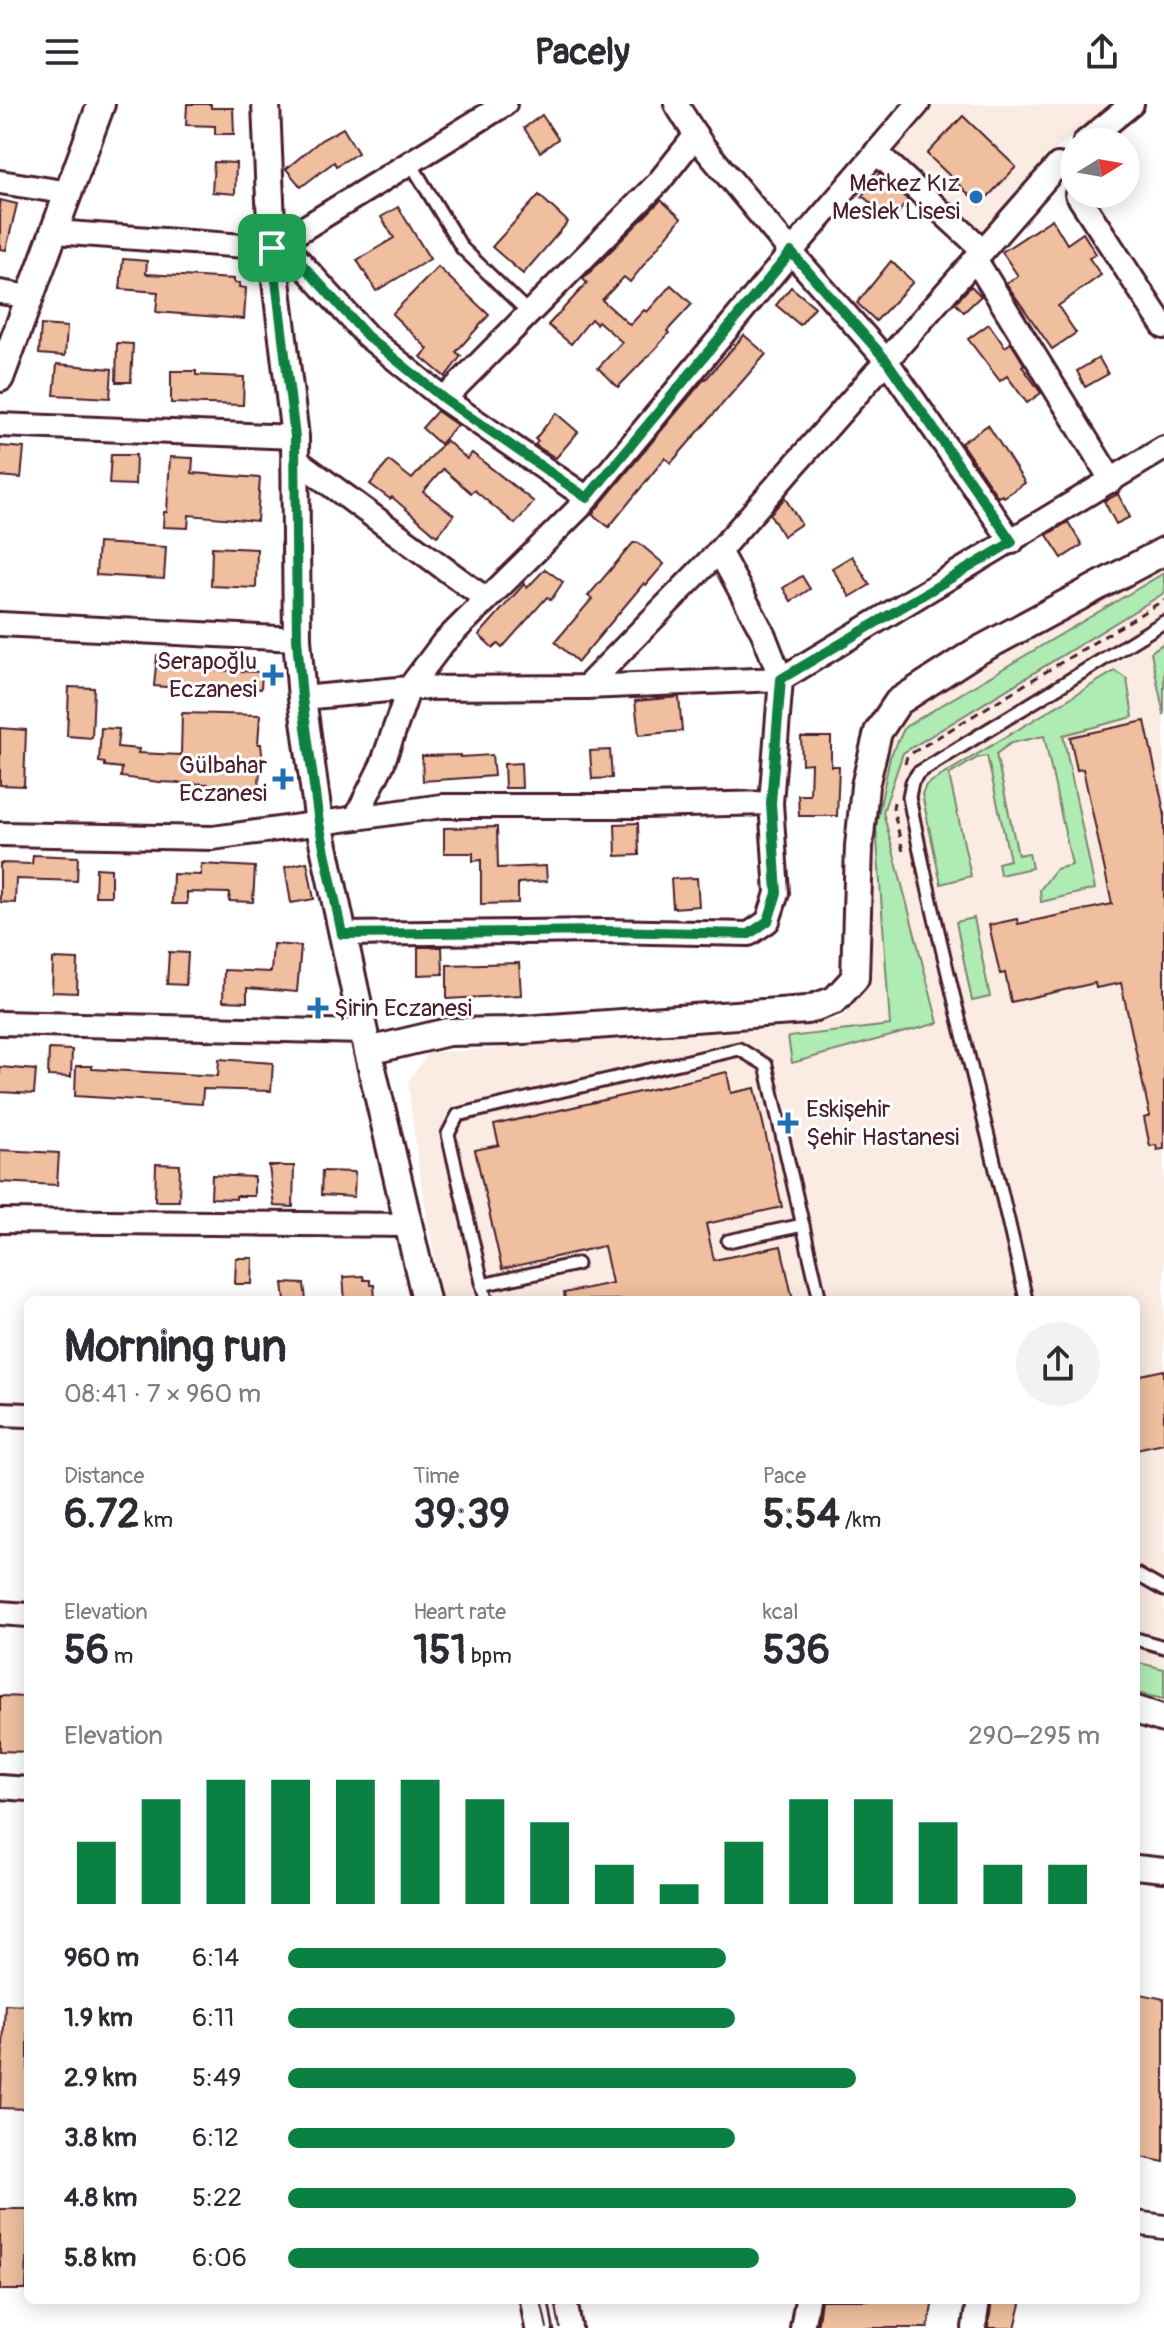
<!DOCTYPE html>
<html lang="en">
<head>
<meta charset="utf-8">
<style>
	body { margin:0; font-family:Pangolin,sans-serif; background:#f2f2f3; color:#2b2b33; height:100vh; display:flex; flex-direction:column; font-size:30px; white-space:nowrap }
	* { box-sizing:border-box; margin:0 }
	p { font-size:26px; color:#7c7c81 }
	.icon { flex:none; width:44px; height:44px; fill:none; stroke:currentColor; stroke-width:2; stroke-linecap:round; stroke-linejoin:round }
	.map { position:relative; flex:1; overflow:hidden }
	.panel { position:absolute; left:24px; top:1192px; width:1116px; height:1008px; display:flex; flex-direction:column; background:#fff; border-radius:12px; box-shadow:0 4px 20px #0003 }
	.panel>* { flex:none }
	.needle { width:52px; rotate:79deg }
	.fabs { position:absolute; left:1060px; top:24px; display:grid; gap:16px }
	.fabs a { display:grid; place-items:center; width:80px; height:80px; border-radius:50%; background:#fff; box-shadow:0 4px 20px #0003; font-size:40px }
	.pin { position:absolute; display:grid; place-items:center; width:68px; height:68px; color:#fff; margin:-34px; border-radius:16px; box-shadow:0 4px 12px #0006 }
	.round { display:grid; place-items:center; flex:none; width:84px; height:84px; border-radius:42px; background:#f2f2f3 }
	.overview { display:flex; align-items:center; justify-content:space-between; height:136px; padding:0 40px }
	h1 { font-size:44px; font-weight:700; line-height:60px }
	.stats { display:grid; grid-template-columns:repeat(3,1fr); gap:12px; height:136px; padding:8px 40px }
	.stats div { display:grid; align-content:center }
	.stats b { font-size:40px; font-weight:700 }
	.stats small { font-size:22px; font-weight:400 }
	.stats p { font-size:22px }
	.chart { height:224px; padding:16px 40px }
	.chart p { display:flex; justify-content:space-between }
	.chart svg { width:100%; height:144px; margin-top:8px; stroke:#0b8043; stroke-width:6 }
	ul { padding:0 40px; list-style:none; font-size:26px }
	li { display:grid; grid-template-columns:128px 96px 1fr; align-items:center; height:60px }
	li i { height:20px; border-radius:10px; background:#0b8043 }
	header { display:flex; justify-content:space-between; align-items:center; height:104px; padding:0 40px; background:#fff; font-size:36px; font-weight:700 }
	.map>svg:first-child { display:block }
	.built { fill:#faece2 }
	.green { fill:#aeecb3; stroke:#7c866f; stroke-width:2 }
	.building { fill:#efbf9f; stroke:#4a1f2b; stroke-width:2 }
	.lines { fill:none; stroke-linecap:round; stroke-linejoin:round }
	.service-casing { stroke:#4a1f2b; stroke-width:17 }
	.minor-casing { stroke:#4a1f2b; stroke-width:28 }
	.tertiary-casing { stroke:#4a1f2b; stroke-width:32 }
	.path { stroke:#4a1f2b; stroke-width:3; stroke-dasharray:8 6; stroke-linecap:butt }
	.service { stroke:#fff; stroke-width:11 }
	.minor { stroke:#fff; stroke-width:22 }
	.tertiary { stroke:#fff; stroke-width:26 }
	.tram { stroke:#4a1f2b; stroke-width:2 }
	.route-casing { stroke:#fff; stroke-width:16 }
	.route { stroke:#0b8043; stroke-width:10 }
	.poi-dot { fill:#1f6fb2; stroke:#fff; stroke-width:3 }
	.labels { text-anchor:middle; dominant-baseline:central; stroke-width:6; stroke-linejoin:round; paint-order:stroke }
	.poi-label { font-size:24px; fill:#4a1f2b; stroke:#fff; text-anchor:end }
</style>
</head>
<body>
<header><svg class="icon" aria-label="menu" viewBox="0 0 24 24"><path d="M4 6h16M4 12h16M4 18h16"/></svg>Pacely<svg class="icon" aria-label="share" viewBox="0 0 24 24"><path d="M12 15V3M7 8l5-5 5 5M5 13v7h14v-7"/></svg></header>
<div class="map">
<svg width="1164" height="2224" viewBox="0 0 1164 2224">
	<rect width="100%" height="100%" fill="#fff"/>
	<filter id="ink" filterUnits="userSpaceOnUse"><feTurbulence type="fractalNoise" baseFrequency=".0125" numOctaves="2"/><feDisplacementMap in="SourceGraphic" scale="16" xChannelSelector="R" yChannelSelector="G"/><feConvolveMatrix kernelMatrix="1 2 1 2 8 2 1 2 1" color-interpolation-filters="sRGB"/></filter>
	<g filter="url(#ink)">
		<g class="built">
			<polygon points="931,0 1112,0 1049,51 980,134 891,46"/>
			<polygon points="1164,453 1164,1609 1136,1601 1136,1196 442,1196 418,1060 408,978 428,949 775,925 842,914 867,878 862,745 891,614"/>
		</g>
		<g class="green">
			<polygon points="1164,469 1164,489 903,649 883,708 938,919 792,959 788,933 890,921 876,722 890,653 905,623"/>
			<polygon points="1164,539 1164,611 1151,548"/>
			<polygon points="1115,567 1127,575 1133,613 1063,631 1095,785 1041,798 1040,786 1056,765 1072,761 1044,632 1011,639 996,650 1018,751 1029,749 1032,764 1000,771 998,759 1010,756 987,652 977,654 949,671 971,772 941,780 922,690 926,681"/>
			<polygon points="974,814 990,893 972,897 956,818"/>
			<polygon points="1136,1558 1164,1565 1164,1595 1136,1589"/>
		</g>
		<g class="building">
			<polygon points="187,0 211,0 211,4 233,4 234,30 215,30 215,22 186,21"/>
			<polygon points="542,11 558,35 540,48 524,24"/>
			<polygon points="963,12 1016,63 980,101 927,50"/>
			<polygon points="343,24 358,49 336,62 334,58 301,83 286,65 321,36"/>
			<polygon points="214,58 236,59 235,90 212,88"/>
			<polygon points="879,70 908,96 893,116 862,92"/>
			<polygon points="539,91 568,118 523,170 492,143"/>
			<polygon points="0,96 17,100 6,146 0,145"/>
			<polygon points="661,96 681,114 630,178 624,173 602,196 630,221 644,206 647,208 671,181 692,200 667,227 669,229 655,245 618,283 598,264 622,238 598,217 596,220 591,215 571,240 548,221 587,179 583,175"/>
			<polygon points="398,103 430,155 376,187 357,156 394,134 381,113"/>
			<polygon points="1052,115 1067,140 1083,129 1096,150 1089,154 1101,171 1058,202 1076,229 1052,245 1006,179 1018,172 1002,148"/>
			<polygon points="123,155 147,157 146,170 234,175 234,179 240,179 239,183 246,184 244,215 156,208 158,188 120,185"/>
			<polygon points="891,157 913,178 876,217 857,199"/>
			<polygon points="438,163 489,211 456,248 461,252 445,273 421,253 428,245 392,210"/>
			<polygon points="971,182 981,192 964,208 955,199"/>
			<polygon points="791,183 815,203 800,221 776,201"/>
			<polygon points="989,220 1005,243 1011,239 1024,260 1022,262 1041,289 1027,299 1007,272 1000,277 968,235"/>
			<polygon points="41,221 67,223 65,252 39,250"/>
			<polygon points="744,231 766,250 671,359 665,354 609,423 592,410 705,274 706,275"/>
			<polygon points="117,239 133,240 131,278 116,278"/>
			<polygon points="1099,254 1108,270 1085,283 1077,267"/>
			<polygon points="57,260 112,265 110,294 54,291"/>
			<polygon points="171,267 196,267 196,271 244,273 243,301 171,299"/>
			<polygon points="437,307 457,321 440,340 422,324"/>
			<polygon points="556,309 578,328 556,354 535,341 538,337 535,335"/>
			<polygon points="988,321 1025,379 1004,393 1002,391 998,393 961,339"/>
			<polygon points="446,336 467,355 472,349 534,398 515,420 474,386 471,389 443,365 423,388 454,411 437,432 392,393 390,395 370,380 389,357 412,375"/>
			<polygon points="0,342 24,344 21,374 0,372"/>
			<polygon points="111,351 136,351 135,381 109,380"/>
			<polygon points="170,353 193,354 192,369 260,374 257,417 189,411 188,424 163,423 164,408 167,408"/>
			<polygon points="1118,390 1130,413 1116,420 1104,397"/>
			<polygon points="785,394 801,420 783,432 770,410"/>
			<polygon points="1068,418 1082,441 1062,454 1047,431"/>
			<polygon points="98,439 166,443 164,475 96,471"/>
			<polygon points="633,439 639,439 664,460 646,481 644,479 578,558 555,538 592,495 588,492"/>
			<polygon points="212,443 257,445 256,484 211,482"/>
			<polygon points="852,452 870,481 850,493 832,464"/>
			<polygon points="545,465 563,478 551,496 547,493 502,544 498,540 493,544 479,531 524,480 527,484"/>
			<polygon points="802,472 810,485 791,497 783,484"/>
			<polygon points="157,551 210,555 210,566 262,568 261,585 179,580 179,584 154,582"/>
			<polygon points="69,583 94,584 92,634 67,632"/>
			<polygon points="679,593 682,627 639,631 635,597"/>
			<polygon points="182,609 260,611 258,640 261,640 262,650 258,687 208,685 208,680 159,678 121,673 122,664 105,662 105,659 99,658 101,624 119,625 117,643 139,645 138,649 181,651"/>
			<polygon points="1145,617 1164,707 1164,1045 1157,1046 1156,1041 1150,1042 1144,1014 1150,1012 1121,879 1096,884 1095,879 1011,898 1005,869 1000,870 989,821 1017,815 1018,820 1112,800 1083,665 1077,666 1070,633"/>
			<polygon points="0,624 26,626 24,682 0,681"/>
			<polygon points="801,633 831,633 831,662 839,662 837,712 799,712 798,691 810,691 811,659 802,660"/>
			<polygon points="610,646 612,674 592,675 590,647"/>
			<polygon points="460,651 460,653 492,651 494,672 423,677 422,652"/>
			<polygon points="521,659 522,684 505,684 504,660"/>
			<polygon points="638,719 639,751 616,752 615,720"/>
			<polygon points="497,723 498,764 546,762 547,777 518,779 518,799 481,800 481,756 473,757 473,749 444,749 444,724"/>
			<polygon points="33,751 78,753 77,777 16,775 15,799 0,798 0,759 32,760"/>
			<polygon points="307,758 314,795 291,799 285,763"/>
			<polygon points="201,760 255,763 253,798 229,797 230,789 187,788 187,800 172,800 173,770 201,771"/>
			<polygon points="96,764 111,765 111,792 95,792"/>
			<polygon points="697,774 699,802 673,804 671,775"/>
			<polygon points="273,840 301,842 297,888 247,884 247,898 223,897 224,866 271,868"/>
			<polygon points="418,843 442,843 443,870 418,871"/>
			<polygon points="169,848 188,849 186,881 167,880"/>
			<polygon points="53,855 78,856 77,889 52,888"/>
			<polygon points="519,859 521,891 447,895 447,861"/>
			<polygon points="49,945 72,946 71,973 48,972"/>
			<polygon points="219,955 273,959 271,987 203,985 202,1000 75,992 76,962 92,962 92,965 218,972"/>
			<polygon points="0,963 36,966 34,990 0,988"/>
			<polygon points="727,968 731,989 755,984 782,1103 706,1120 714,1156 781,1142 793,1196 565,1196 564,1189 612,1179 604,1142 502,1165 475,1046 499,1041 494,1021"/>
			<polygon points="0,1046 59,1049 57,1081 0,1078"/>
			<polygon points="156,1060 180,1061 179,1097 155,1097"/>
			<polygon points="269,1062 294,1062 293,1103 274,1102"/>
			<polygon points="322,1067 355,1068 354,1093 321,1091"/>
			<polygon points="212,1071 254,1073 254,1092 236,1092 236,1095 211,1094"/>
			<polygon points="236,1154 253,1154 252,1180 235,1180"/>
			<polygon points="363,1172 364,1176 370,1176 370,1181 374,1181 375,1196 345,1196 343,1173"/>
			<polygon points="283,1179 304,1180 306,1196 285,1196"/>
			<polygon points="1164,1266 1164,1339 1136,1345 1136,1272"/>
			<polygon points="0,1592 28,1593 28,1648 0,1647"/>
			<polygon points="1136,1889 1164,1895 1164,2058 1136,2052"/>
			<polygon points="5,1900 28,1901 28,2005 0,2004"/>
			<polygon points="0,2105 28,2105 26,2186 0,2186"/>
			<polygon points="821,2196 933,2196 928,2224 817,2224"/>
			<polygon points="992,2196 1022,2196 1015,2224 988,2224"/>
		</g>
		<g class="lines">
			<g class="service-casing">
				<g id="service">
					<polyline points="410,58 462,144 529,209"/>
					<polyline points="728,1137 803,1121"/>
					<polyline points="482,1181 577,1160"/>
					<polyline points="486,1196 448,1030 458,1011 739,945 766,961 820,1196"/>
					<path d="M1026 1196C990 1027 942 862 909 693L912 678 918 669 1164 518"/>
					<polyline points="1136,1470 1164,1486"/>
					<polyline points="1136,1535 1164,1543"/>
				</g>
			</g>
			<g class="minor-casing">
				<g id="minor">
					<polyline points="676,0 702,41 791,148 886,256 1012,438"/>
					<polyline points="1085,38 1132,0"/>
					<polyline points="876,48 983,146"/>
					<polyline points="0,78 70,89"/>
					<polyline points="1077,90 1164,223"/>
					<polyline points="55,128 272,144 505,0"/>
					<polyline points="282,138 367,232 444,295 658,79 696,31"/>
					<polyline points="975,155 1112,377"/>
					<polyline points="0,188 30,193"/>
					<polyline points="444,295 587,394"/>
					<polyline points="0,321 295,333"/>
					<polyline points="295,355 486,495"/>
					<polyline points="0,520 297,535"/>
					<polyline points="586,583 719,447 1058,61"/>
					<polyline points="302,594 409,584 443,539 579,404 791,148 918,0"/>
					<polyline points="356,713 382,661 409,584 586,583 781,575 763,529 719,447"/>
					<polyline points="0,730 213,734 442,702 643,702 771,699 781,575 1164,344"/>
					<polyline points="342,830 604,827 749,830 768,817 777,789 771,699"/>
					<polyline points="0,919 363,928"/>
					<polyline points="0,1117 409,1121"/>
					<polyline points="0,1310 28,1311"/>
					<polyline points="0,1509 28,1511"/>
					<polyline points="0,1683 28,1685"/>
					<polyline points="1136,1763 1164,1766"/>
					<polyline points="1136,2119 1164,2123"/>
					<polyline points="802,2224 807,2196"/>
					<polyline points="974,2224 978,2196"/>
				</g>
			</g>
			<g class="tertiary-casing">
				<g id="tertiary">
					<polyline points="266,0 272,144 295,333 297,535 302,594 319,719 368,947"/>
					<polyline points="0,274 101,0"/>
					<polyline points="426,1196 368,947 448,928 509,927 807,906 835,896 855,874 859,742 865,682 878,628 898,598 974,549 1164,447"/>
					<polyline points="1136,1606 1164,1615"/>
					<polyline points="534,2196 539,2224"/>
					<polyline points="563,2196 568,2224"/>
				</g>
			</g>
			<g class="path">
				<polyline points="905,660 907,652 1164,496"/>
				<polyline points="894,698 893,704 904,752"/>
			</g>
			<use href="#service" class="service"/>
			<use href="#minor" class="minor"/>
			<use href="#tertiary" class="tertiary"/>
			<g class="tram">
				<polyline points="541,2196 547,2224"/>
				<polyline points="555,2196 560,2224"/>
			</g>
		</g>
	</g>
	<g class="lines" filter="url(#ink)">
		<g class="route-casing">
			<polygon id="route" points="282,138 367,232 444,295 587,394 791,148 886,256 1012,438 781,575 771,699 777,789 768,817 749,830 604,827 342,830 319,719 302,594 297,535 295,333 272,144"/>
		</g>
		<use href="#route" class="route"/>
	</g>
	<g class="poi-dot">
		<circle cx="976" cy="93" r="8"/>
		<path d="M269 559h8v8h8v8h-8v8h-8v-8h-8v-8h8z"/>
		<path d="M279 663h8v8h8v8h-8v8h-8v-8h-8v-8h8z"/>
		<path d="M314 892h8v8h8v8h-8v8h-8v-8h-8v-8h8z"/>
		<path d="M784 1007h8v8h8v8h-8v8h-8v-8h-8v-8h8z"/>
	</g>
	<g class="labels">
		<g class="poi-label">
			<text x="960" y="79">Merkez Kız<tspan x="960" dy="28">Meslek Lisesi</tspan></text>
			<text x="257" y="557">Serapoğlu<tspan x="257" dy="28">Eczanesi</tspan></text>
			<text x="267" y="661">Gülbahar<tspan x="267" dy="28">Eczanesi</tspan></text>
			<text x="334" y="904" text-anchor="start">Şirin Eczanesi</text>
			<text x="806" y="1005" text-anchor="start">Eskişehir<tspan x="806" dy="28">Şehir Hastanesi</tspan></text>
		</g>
	</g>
</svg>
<div class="fabs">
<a><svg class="needle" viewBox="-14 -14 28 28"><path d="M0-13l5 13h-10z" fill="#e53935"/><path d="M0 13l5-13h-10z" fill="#7c7c81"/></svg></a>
</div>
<div class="pin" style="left:272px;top:144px;background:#1e9e55"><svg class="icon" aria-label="arrive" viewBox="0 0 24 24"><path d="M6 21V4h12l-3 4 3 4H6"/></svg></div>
<section class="panel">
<div class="overview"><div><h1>Morning run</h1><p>08:41 · 7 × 960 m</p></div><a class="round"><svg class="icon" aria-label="share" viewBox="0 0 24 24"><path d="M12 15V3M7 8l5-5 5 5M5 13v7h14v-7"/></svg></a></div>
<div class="stats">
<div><p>Distance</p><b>6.72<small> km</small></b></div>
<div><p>Time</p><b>39:39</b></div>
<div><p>Pace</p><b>5:54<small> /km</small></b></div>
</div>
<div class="stats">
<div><p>Elevation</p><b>56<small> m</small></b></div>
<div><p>Heart rate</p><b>151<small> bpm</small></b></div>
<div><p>kcal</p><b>536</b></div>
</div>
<div class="chart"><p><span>Elevation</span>290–295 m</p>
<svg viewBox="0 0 160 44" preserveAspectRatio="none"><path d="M5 44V25M15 44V12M25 44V6M35 44V6M45 44V6M55 44V6M65 44V12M75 44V19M85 44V32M95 44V38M105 44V25M115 44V12M125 44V12M135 44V19M145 44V32M155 44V32"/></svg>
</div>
<ul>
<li><b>960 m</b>6:14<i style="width:54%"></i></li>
<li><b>1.9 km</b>6:11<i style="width:55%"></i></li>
<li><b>2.9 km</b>5:49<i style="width:70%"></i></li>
<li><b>3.8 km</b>6:12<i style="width:55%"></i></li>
<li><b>4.8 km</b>5:22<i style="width:97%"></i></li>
<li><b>5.8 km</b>6:06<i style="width:58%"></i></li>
</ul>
</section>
</div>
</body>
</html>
